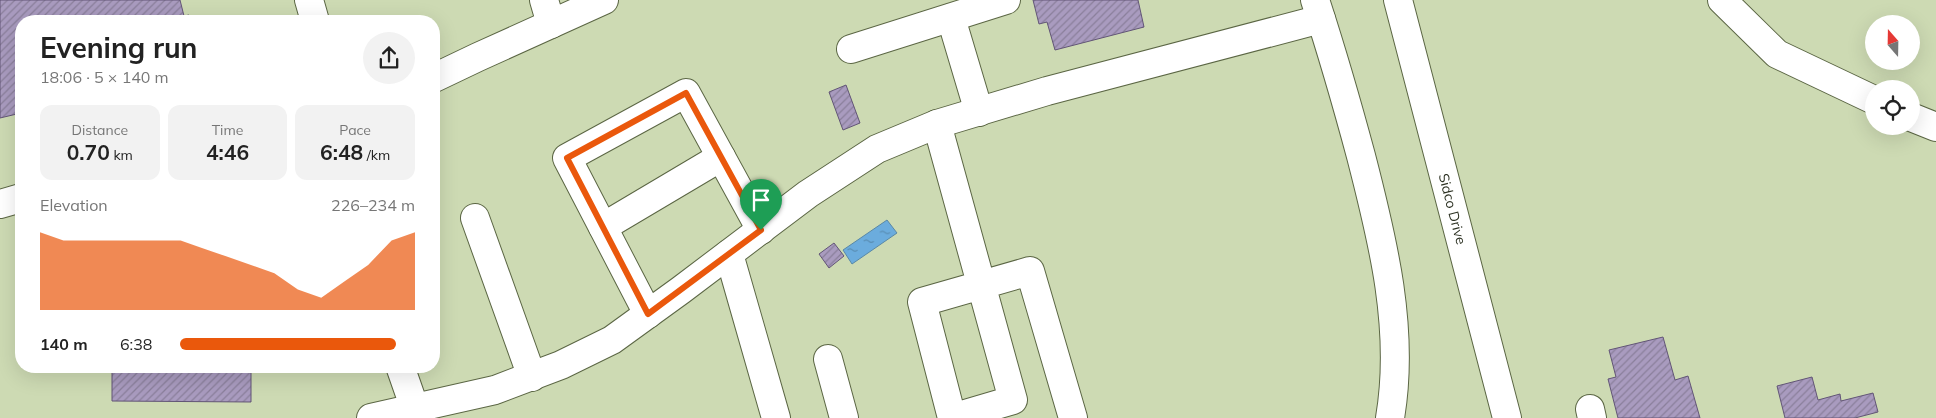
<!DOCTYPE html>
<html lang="en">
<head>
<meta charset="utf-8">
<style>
	body { margin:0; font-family:Mulish,sans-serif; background:#f2f2f2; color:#222; height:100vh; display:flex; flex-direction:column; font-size:19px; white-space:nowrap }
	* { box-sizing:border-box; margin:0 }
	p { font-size:16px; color:#767676 }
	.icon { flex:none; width:28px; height:28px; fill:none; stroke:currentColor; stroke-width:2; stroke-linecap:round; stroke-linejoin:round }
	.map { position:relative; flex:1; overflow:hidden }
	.sheet { position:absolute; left:15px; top:15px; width:425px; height:358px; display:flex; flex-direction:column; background:#fff; border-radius:20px; box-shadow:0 5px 20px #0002 }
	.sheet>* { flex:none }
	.needle { width:32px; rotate:340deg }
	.tools { position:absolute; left:1865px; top:15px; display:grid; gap:10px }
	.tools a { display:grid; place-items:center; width:55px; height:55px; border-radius:50%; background:#fff; box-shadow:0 5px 20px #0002; font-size:25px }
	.pin { position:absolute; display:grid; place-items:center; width:42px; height:42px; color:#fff; margin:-51px -21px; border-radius:50% 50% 50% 0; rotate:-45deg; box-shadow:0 0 5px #0007 }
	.pin .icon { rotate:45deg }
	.round { display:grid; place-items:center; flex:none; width:52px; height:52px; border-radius:26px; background:#f2f2f2 }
	.summary { display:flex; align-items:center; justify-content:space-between; height:85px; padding:0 25px }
	h1 { font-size:28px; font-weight:700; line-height:38px }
	.stats { display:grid; grid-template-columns:repeat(3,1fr); gap:8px; height:85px; padding:5px 25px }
	.stats div { display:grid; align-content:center; border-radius:12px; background:#f2f2f2; text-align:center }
	.stats b { font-size:21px; font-weight:700 }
	.stats small { font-size:14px; font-weight:400 }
	.stats p { font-size:14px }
	.chart { height:140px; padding:10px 25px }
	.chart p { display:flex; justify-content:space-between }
	.chart svg { width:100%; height:90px; margin-top:5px; fill:#ea580c; opacity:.7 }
	ul { padding:0 25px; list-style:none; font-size:16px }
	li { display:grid; grid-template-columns:80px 60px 1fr; align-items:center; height:38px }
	li i { height:12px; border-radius:6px; background:#ea580c }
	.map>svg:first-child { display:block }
	.water { fill:url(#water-ripples); stroke:#5988a6 }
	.building { fill:url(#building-hatch); stroke:#625576 }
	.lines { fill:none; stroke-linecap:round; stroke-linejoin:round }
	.minor-casing { stroke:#5b6644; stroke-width:30 }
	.minor { stroke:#fff; stroke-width:28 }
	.route-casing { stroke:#fff; stroke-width:10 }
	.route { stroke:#ea580c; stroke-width:6 }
	.labels { text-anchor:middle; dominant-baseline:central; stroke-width:4; stroke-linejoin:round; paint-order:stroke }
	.street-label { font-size:14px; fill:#2e3324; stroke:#cddab3 }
</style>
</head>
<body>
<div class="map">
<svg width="1936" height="418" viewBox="0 0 1936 418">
	<defs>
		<pattern id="water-ripples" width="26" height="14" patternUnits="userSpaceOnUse" patternTransform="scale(1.25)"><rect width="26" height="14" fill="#6bacdd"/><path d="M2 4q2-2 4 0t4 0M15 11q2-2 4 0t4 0" fill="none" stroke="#588db3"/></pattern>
		<pattern id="building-hatch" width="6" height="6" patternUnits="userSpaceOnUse" patternTransform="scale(1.25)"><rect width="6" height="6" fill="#a99bbf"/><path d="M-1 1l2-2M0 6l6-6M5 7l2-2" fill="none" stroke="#8a7f9b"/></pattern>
	</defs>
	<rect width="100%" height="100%" fill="#cddab3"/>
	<polygon class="water" points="887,220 897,233 852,264 843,250"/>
	<g class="building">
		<polygon points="0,0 180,0 184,16 189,15 191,21 21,21 21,113 0,118"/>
		<polygon points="1033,0 1138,0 1144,27 1055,50 1047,22 1039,24"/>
		<polygon points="846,85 860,123 843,130 829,92"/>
		<polygon points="834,243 844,256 829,268 819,254"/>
		<polygon points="1663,337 1675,380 1688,376 1700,418 1618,418 1608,379 1616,377 1609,350"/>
		<polygon points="112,366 251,366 251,402 112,401"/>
		<polygon points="1812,377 1818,400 1840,394 1841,401 1873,393 1878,412 1855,418 1785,418 1777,386"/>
	</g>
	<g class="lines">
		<g class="minor-casing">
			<g id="minor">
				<polyline points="309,0 315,21"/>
				<polyline points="544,0 551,24"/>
				<path d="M1315 0C1332 52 1347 104 1361 156 1383 241 1405 330 1390 418"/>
				<path id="s1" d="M1398 0 1507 418"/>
				<polyline points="1722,0 1777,54 1874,100"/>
				<polyline points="951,18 979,112"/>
				<polyline points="851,49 1006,0"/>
				<polyline points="434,78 478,57 604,0"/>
				<polyline points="1911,117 1936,127"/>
				<polyline points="937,124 1013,400 952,418 922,302 1030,271 1073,418"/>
				<polyline points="0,204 21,198"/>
				<polyline points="475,218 532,377"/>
				<polyline points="603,227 721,157"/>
				<polyline points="729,254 776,418"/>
				<polyline points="648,314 567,158 686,93 761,230"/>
				<polyline points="828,359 844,418"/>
				<polyline points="400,366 415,409"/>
				<polyline points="1590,409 1592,418"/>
				<polyline points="371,418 495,390 561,365 612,340 681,290 808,194 877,149 937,124 1047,91 1321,19"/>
			</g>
		</g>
		<use href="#minor" class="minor"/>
	</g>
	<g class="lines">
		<g class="route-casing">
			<polygon id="route" points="686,93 761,230 648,314 567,158"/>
		</g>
		<use href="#route" class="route"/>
	</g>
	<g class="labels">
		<g class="street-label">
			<text stroke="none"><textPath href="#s1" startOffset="216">Sidco Drive</textPath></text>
		</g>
	</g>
</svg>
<div class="tools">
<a><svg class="needle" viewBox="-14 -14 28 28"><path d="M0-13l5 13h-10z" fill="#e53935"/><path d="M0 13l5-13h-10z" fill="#767676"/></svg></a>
<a><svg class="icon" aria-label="locate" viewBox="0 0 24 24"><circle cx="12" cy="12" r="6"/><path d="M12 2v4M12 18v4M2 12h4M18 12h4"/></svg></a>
</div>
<div class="pin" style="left:761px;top:230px;background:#1e9e55"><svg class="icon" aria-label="arrive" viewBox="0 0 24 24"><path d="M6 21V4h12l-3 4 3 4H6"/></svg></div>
<section class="sheet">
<div class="summary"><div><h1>Evening run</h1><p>18:06 · 5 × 140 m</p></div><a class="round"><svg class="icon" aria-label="share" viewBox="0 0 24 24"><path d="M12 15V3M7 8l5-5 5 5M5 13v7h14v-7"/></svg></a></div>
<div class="stats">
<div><p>Distance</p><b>0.70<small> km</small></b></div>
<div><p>Time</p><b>4:46</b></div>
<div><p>Pace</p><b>6:48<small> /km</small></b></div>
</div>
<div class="chart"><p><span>Elevation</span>226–234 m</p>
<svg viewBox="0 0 160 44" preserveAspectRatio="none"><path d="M0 44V6L10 10L20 10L30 10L40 10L50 10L60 10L70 14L80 18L90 22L100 26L110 34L120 38L130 30L140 22L150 10L160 6V44z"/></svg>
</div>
<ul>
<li><b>140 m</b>6:38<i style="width:92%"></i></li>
</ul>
</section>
</div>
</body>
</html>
